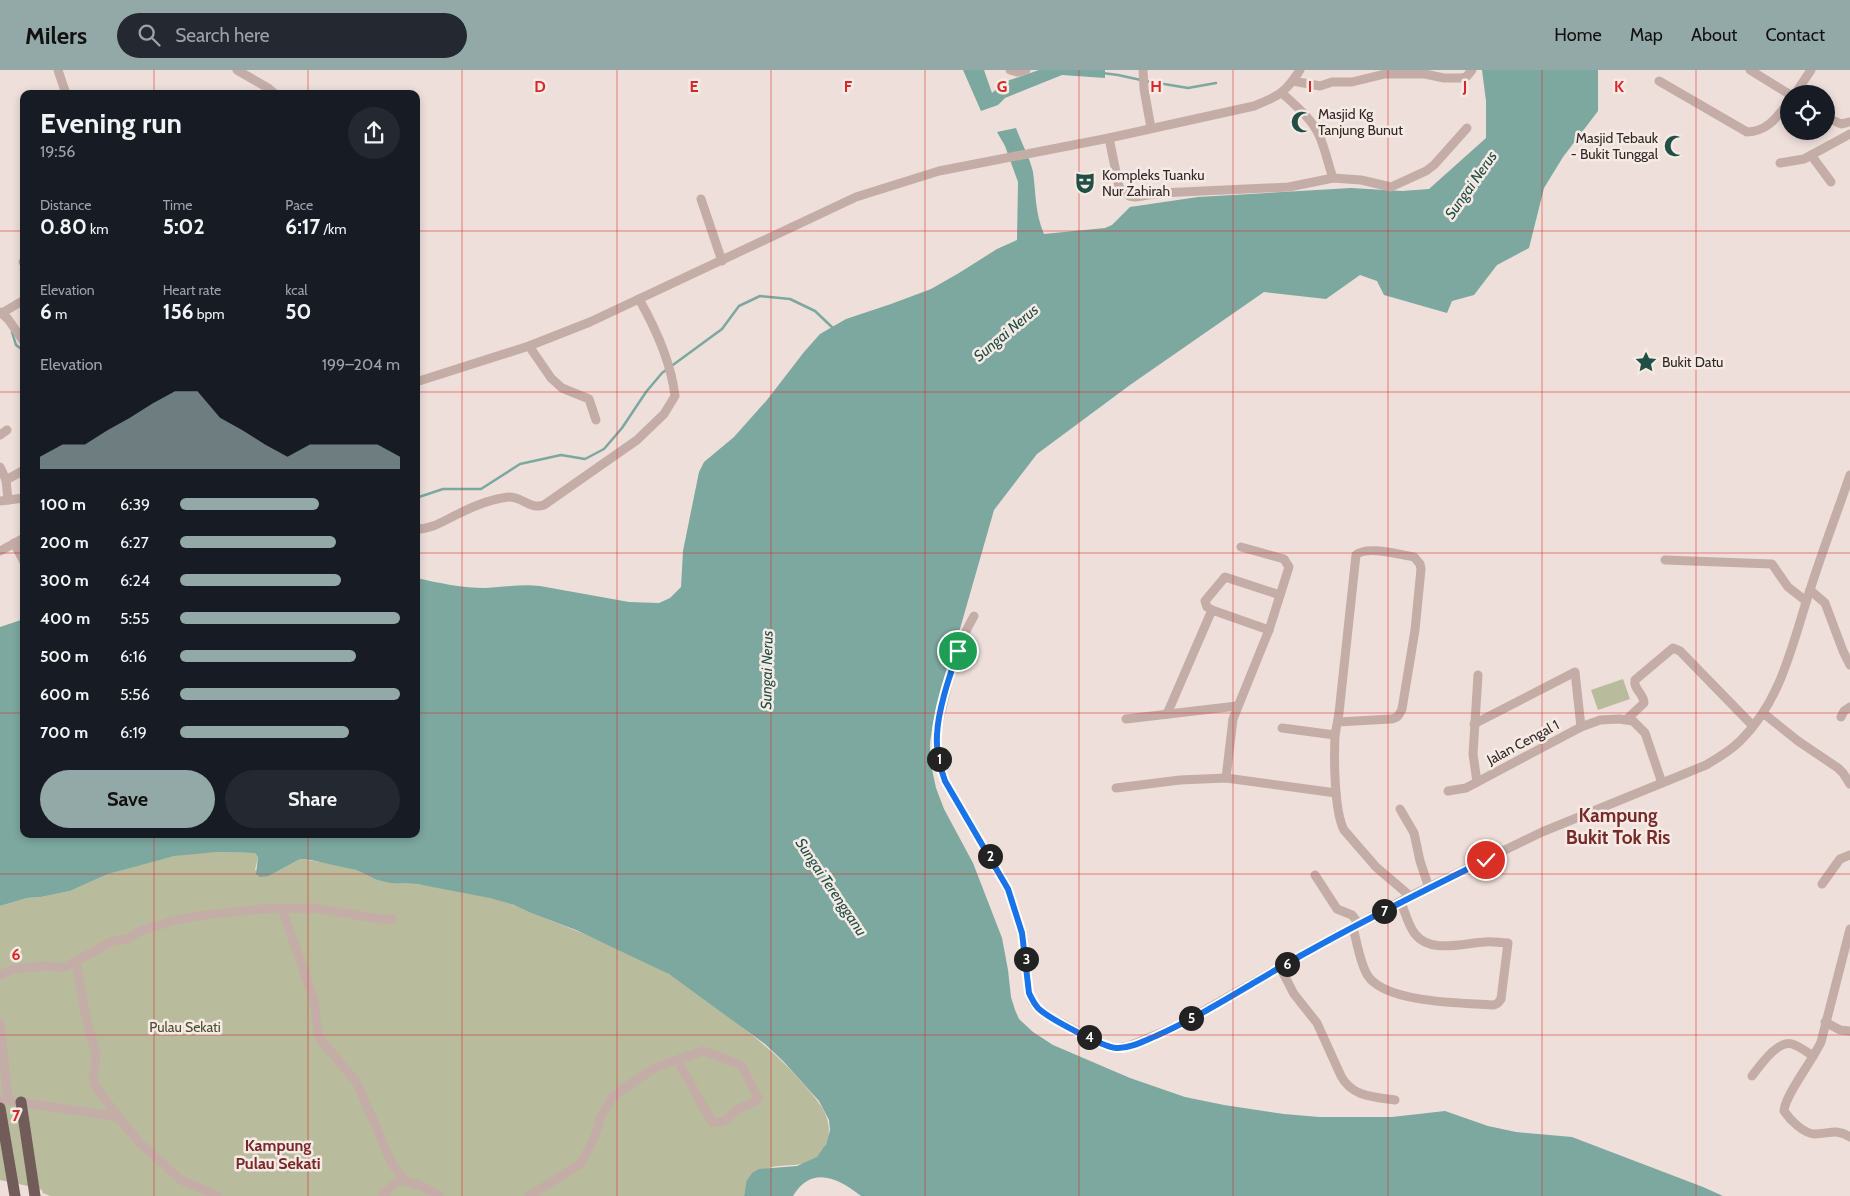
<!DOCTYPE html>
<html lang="en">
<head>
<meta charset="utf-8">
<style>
	body { margin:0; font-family:Cabin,sans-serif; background:#242831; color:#f1f3f6; height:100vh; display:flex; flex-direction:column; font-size:19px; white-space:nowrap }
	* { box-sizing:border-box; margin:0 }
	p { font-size:16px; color:#9ea1a6 }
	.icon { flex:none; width:28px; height:28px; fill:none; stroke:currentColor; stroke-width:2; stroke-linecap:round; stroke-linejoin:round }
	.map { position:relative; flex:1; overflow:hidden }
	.drawer { position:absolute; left:20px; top:20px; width:400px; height:748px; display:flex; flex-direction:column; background:#171b24; border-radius:10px; box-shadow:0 2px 8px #0003 }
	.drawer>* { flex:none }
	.fabs { position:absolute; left:1780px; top:15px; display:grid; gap:10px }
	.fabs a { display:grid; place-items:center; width:55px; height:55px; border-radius:50%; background:#171b24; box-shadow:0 2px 8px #0003; font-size:25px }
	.pin { position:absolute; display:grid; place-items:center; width:42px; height:42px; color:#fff; margin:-21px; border:2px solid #fff; border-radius:50%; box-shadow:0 1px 5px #0007 }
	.km { position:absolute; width:25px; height:25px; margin:-12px; border-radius:50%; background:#222; color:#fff; font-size:14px; line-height:25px; text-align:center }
	.round { display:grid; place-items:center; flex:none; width:52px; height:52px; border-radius:26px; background:#242831 }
	.summary { display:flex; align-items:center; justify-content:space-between; height:85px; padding:0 20px }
	h1 { font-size:28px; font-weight:700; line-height:38px }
	.metrics { display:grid; grid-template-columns:repeat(3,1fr); gap:8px; height:85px; padding:5px 20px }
	.metrics div { display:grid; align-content:center }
	.metrics b { font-size:21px; font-weight:700 }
	.metrics small { font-size:14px; font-weight:400 }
	.metrics p { font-size:14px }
	.chart { height:140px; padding:10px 20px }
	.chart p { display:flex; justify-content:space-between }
	.chart svg { width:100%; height:90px; margin-top:5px; fill:#93a9a7; opacity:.7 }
	.action { display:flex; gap:10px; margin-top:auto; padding:10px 20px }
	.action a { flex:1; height:58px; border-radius:30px; background:#93a9a7; color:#111; font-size:20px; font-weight:700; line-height:58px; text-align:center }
	.action a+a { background:#242831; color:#f1f3f6 }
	ul { padding:0 20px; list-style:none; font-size:16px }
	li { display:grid; grid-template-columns:80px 60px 1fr; align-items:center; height:38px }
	li i { height:12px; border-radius:6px; background:#93a9a7 }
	header { display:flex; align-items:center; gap:30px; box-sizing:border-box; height:70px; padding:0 25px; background:#93a9a7; color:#111 }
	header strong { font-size:24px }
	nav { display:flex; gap:28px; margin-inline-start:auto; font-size:18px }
	.search { width:350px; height:45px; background:#242831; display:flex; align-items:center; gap:12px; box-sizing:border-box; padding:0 18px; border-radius:28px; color:#9ea1a6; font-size:19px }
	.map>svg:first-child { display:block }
	.green { fill:#b8bb9c }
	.water { fill:#7ca89f }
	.pier { fill:#eedfda }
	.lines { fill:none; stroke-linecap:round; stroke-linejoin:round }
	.stream { stroke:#7ca89f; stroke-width:2.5 }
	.minor { stroke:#c5ada7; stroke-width:9 }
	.major { stroke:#725c59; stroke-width:11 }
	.route-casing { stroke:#fff; stroke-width:10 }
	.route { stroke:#1a73e8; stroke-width:6 }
	.grid { fill:none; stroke:#d62828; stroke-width:1; stroke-opacity:0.55 }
	.labels { text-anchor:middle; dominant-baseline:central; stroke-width:5; stroke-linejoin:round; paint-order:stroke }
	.poi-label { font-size:14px; fill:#322727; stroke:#f6eae5; text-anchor:start }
	.street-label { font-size:14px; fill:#322727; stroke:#f6eae5 }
	.park-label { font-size:14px; fill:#4a4d2d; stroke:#f6eae5 }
	.water-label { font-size:15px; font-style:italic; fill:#214f46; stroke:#f6eae5 }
	.quarter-label { font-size:16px; font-weight:bold; fill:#782929; stroke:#f6eae5 }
	.district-label { font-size:19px; font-weight:bold; fill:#782929; stroke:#f6eae5 }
	.grid-label { font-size:16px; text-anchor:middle; font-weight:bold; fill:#d62828; stroke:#f6eae5; stroke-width:5; stroke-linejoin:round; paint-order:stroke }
</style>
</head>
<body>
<header>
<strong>Milers</strong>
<div class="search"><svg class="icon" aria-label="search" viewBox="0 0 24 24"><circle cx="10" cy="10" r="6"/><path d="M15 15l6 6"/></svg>Search here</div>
<nav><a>Home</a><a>Map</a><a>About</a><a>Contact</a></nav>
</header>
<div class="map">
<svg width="1850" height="1126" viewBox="0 0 1850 1126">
	<rect width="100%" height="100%" fill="#eedfda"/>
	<g class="green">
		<polygon points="1623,609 1630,629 1598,640 1591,620"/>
		<path d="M217 782 255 783 258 787 255 800 269 806 300 789 334 794 356 800 377 810 407 814H417C449 819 483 823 513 835 521 837 527 842 534 844 565 856 595 868 625 882 640 889 655 895 669 904 682 911 694 921 706 930 739 954 771 978 798 1008 814 1027 837 1047 826 1073 816 1100 794 1093 772 1097 763 1099 753 1108 746 1112L744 1126H50L36 1120 0 1112V836L27 828 41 827 70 821 108 804 158 789 185 784Z"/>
	</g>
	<g class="water">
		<polygon points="963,0 984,0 992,23 1004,12 1039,0 1105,0 1105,8 1062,5 1005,28 998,35 981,41"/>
		<path d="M1482 0H1598V41L1563 87 1544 118 1529 178 1497 195 1474 225 1452 231 1447 243 1384 225 1377 211 1360 205 1326 229 1264 222 1130 315 1037 384 994 440 933 653 930 673V690L936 718 944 739 973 793 1002 868 1008 900 1011 927 1015 940 1019 949 1033 962 1053 975 1130 1008 1185 1027 1224 1035 1284 1044 1319 1047H1392L1445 1041 1488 1056 1516 1062 1572 1067 1703 1117 1723 1126H861C838 1108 812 1095 793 1126H744L746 1112 752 1103 759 1099 797 1096 817 1087 826 1074 830 1060 829 1050 819 1031 783 991 765 974 669 904 576 860 531 843 514 835 490 828 417 814 391 813 377 810 356 800 311 790 300 789 269 806 260 807 256 804 258 787 255 783 217 782 174 786 108 804 70 821 41 827 27 828 0 836V557L24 549V764H416V508C439 513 462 518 486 518 504 517 522 514 540 516L629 532 659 533 670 528 681 517 683 481 699 402 704 392 734 367 767 330 804 282 820 264 846 249 891 234 931 219 959 203 997 179 1017 170 1018 112 1005 76 997 62 1016 58C1021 72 1030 88 1033 102 1036 124 1035 143 1044 164L1105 158 1112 155 1130 137 1198 127 1351 118 1402 121 1429 119 1486 68V31Z"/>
	</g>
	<polygon class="pier" points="0,1110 37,1118 42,1120 43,1126 0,1126"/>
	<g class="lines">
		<g class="stream">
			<polyline points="1102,3 1118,5 1141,10"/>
			<polyline points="1146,11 1188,18 1216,13"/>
			<polyline points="12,262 16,275 24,281"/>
			<polyline points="416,428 443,419 481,419 520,394 561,385 585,389 604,379 622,358 646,322 662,303 722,259 739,236 760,226 790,229 815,241 834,259"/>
		</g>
		<g class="minor">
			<polyline points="58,0 66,24"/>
			<polyline points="237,0 268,18 275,24"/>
			<polyline points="1010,0 1017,2 1026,0"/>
			<polyline points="1143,0 1144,19 1151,58"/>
			<polyline points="1750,0 1789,24"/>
			<polyline points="1293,11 1320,16 1332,12 1352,12 1385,4 1425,4 1444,8 1462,8 1467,6 1472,0"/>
			<path d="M1659 11 1747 62C1768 61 1776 48 1789 32"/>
			<path d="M1282 23C1295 35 1312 49 1319 65 1325 78 1328 94 1333 108"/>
			<polyline points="1795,24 1811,0"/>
			<polyline points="1826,47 1841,54 1850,52"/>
			<polyline points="1109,68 1119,117 1129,126 1135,127 1161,123 1289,117 1333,108 1361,110 1391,117 1426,101 1434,95 1467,58"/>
			<polyline points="1811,85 1831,112"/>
			<polyline points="1780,93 1804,89 1850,64"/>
			<polyline points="701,129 722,191"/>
			<polyline points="23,192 24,193"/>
			<polyline points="0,242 8,249 24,272"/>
			<polyline points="2,243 24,230"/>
			<polyline points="529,276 551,308 562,318 589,329 596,350"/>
			<path d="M416 312 529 276 590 252 856 127 939 101 1109 68 1254 36C1279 26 1285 23 1300 0"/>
			<polyline points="0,365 7,360"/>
			<polyline points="0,397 6,410 8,430"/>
			<polyline points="6,410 24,400"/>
			<polyline points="0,431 24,428"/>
			<path d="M416 459C433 459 445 450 460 443 474 436 491 429 508 427 522 426 530 440 544 435L637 370 664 344 675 326C671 292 656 259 639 229"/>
			<polyline points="14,473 24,492"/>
			<polyline points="0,481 24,468"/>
			<polyline points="1665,490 1772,494 1788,517 1806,531"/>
			<polyline points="1810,520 1825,533 1843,581 1850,595"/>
			<path d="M974 546C958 573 950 604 943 634 941 644 937 654 937 665 936 680 940 697 945 711L1008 819 1022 863 1029 923 1032 931 1039 939 1052 948 1104 975 1116 978 1129 976 1177 956 1310 880 1410 826 1542 762 1706 695C1718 688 1730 681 1740 671 1782 630 1792 574 1810 520 1822 482 1837 443 1850 405"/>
			<polyline points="1269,560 1212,540 1207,537 1205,531 1225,507 1280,525"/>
			<polyline points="1763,643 1798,671 1838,698 1843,703 1850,714"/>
			<polyline points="1167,644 1212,540"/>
			<polyline points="1841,647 1844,641 1850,637"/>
			<polyline points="1126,649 1237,636"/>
			<path d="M1627 649 1644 633C1644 624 1633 619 1635 610L1673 578 1680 581 1753 656"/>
			<path d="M1338 652 1391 649C1398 648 1399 645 1402 639L1415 560 1421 499 1420 494 1414 487C1400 485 1367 475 1356 485L1339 643C1338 650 1336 658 1335 666 1334 688 1334 741 1344 760L1376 797 1410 826"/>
			<polyline points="1474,654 1575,602 1581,657"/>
			<polyline points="1282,658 1335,665"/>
			<polyline points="1226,708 1233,649 1269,560 1289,497 1284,489 1241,477"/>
			<polyline points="1477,712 1473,684 1478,605"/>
			<polyline points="1116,718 1180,710 1226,708 1336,723"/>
			<polyline points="1448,721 1466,718 1581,657 1600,650 1619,649 1633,651 1645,663 1662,713"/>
			<polyline points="1400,739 1414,763 1420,791 1429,818"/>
			<polyline points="1315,805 1337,839 1352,845 1359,854"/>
			<polyline points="1822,814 1840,789 1850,785"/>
			<polyline points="282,839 314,930 318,963 321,970 357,1013 392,1094 406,1111"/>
			<path d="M1353 858C1357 872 1360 894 1368 906 1386 933 1463 933 1494 935L1498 933 1501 929 1508 873C1500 873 1492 871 1485 872 1464 873 1430 884 1415 864 1408 855 1405 842 1401 832"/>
			<path d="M1850 859 1821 972C1813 990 1785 1025 1784 1041 1790 1050 1804 1064 1815 1064 1829 1064 1837 1058 1850 1067"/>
			<polyline points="76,892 86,948 96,985 93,1008 94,1014 118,1047"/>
			<path d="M1280 897 1294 924 1317 953 1341 1006C1352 1027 1374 1027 1395 1030"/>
			<polyline points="0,905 14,899 48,896 63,898 113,871 127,869 142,860 177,850 197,846 261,839 316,838 380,849 393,849"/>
			<polyline points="1825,952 1840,960 1850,961"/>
			<polyline points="0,953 8,1030"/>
			<path d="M1752 1006C1760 996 1777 970 1792 974 1799 976 1807 982 1813 986"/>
			<polyline points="0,1029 118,1047 140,1073 181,1110 218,1126"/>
			<path d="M382 1126C386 1122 392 1115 397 1112 408 1107 429 1120 439 1126"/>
			<polyline points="529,1126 580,1094 593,1072 601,1046 613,1026 654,998 703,981 741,995 758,1028 756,1031 740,1038 723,1052 712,1052 677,990"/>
		</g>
		<g class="major">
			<polyline points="21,1032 35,1126"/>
			<polyline points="0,1038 15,1126"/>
		</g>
	</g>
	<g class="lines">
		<g class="route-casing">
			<path id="route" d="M958 581C950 605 938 639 937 665 936 680 940 697 945 711L1008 819 1022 863 1029 923C1032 929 1034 934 1039 939 1050 949 1103 977 1116 978 1129 979 1144 971 1156 966 1210 942 1259 908 1311 880 1368 848 1427 819 1486 790"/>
		</g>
		<use href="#route" class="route"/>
	</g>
	<path class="grid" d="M154 0V24M308 0V24M462 0V1126M617 0V1126M771 0V1126M925 0V1126M1079 0V1126M1233 0V1126M1388 0V1126M1542 0V1126M1696 0V1126M0 161H24M416 161H1850M0 322H24M416 322H1850M0 483H24M416 483H1850M0 643H24M416 643H1850M154 764V1126M308 764V1126M0 804H1850M0 965H1850"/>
	<defs>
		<g id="mosque-bare" transform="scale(1.725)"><path d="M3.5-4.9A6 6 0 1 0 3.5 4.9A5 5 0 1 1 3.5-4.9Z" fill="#214f46" stroke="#f6eae5" stroke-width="2.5" paint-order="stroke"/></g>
		<g id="theatre-bare" transform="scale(1.725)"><path d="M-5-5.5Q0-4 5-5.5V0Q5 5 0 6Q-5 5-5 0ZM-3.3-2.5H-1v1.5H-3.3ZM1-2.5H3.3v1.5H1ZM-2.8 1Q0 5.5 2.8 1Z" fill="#214f46" stroke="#f6eae5" stroke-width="2.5" paint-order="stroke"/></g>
		<g id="sight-bare" transform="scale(1.725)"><path d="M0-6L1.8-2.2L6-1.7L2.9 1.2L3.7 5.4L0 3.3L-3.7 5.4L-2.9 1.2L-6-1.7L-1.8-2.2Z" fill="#214f46" stroke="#f6eae5" stroke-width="2.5" paint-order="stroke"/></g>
	</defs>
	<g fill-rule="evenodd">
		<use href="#mosque-bare" x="1302" y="52"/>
		<use href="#mosque-bare" x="1675" y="76"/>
		<use href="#theatre-bare" x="1085" y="113"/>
		<use href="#sight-bare" x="1646" y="292"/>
	</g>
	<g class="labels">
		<g class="poi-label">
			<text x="1318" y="44">Masjid Kg<tspan x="1318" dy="16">Tanjung Bunut</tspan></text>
			<text x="1658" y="68" text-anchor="end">Masjid Tebauk<tspan x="1658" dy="16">- Bukit Tunggal</tspan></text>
			<text x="1102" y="105">Kompleks Tuanku<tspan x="1102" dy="16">Nur Zahirah</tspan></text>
			<text x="1662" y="292">Bukit Datu</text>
		</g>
		<g class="street-label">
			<text transform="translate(1523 672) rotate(-28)">Jalan Cengal 1</text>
		</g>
		<g class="park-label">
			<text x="185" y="957">Pulau Sekati</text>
		</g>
		<g class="water-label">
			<text transform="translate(1471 115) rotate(-55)">Sungai Nerus</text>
			<text transform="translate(1006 263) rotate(-40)">Sungai Nerus</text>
			<text transform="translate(767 600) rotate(-89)">Sungai Nerus</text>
			<text transform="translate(831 817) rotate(56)">Sungai Terengganu</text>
		</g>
		<g class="quarter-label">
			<text x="278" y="1075">Kampung<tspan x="278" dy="18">Pulau Sekati</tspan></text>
		</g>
		<g class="district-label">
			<text x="1618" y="745">Kampung<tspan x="1618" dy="22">Bukit Tok Ris</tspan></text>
		</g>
	</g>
	<g class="grid-label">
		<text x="540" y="22">D</text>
		<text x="694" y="22">E</text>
		<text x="848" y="22">F</text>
		<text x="1002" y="22">G</text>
		<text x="1156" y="22">H</text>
		<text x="1310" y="22">I</text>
		<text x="1465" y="22">J</text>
		<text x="1619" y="22">K</text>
		<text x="16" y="890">6</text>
		<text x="16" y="1051">7</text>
	</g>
</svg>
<div class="fabs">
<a><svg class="icon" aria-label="locate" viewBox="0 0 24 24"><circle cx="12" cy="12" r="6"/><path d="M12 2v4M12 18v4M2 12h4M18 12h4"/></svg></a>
</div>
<div class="pin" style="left:958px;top:581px;background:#1e9e55"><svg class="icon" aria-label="arrive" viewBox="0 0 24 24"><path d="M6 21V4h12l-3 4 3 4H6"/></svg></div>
<div class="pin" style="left:1486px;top:790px;background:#d93025"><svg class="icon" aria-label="check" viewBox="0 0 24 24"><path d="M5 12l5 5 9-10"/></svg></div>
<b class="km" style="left:939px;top:689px">1</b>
<b class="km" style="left:990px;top:786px">2</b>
<b class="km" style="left:1026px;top:889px">3</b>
<b class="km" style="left:1089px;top:967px">4</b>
<b class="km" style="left:1191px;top:948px">5</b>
<b class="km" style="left:1287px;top:894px">6</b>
<b class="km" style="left:1384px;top:841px">7</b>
<section class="drawer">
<div class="summary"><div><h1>Evening run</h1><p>19:56</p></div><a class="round"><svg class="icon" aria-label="share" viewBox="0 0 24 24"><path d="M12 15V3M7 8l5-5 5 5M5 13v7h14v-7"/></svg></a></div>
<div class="metrics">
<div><p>Distance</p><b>0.80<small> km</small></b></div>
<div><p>Time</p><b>5:02</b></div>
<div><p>Pace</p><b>6:17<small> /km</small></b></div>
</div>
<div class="metrics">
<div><p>Elevation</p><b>6<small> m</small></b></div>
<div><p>Heart rate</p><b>156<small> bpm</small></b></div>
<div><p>kcal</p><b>50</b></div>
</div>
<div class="chart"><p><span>Elevation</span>199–204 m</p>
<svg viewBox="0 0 160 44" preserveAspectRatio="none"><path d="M0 44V38L10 32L20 32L30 25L40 19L50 12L60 6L70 6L80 19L90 25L100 32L110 38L120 32L130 32L140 32L150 32L160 38V44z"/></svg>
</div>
<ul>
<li><b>100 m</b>6:39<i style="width:63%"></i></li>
<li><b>200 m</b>6:27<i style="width:71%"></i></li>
<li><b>300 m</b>6:24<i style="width:73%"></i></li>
<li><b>400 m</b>5:55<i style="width:100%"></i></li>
<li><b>500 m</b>6:16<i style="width:80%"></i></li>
<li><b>600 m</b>5:56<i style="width:100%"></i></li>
<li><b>700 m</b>6:19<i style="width:77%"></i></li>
</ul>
<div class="action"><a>Save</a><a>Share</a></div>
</section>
</div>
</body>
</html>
